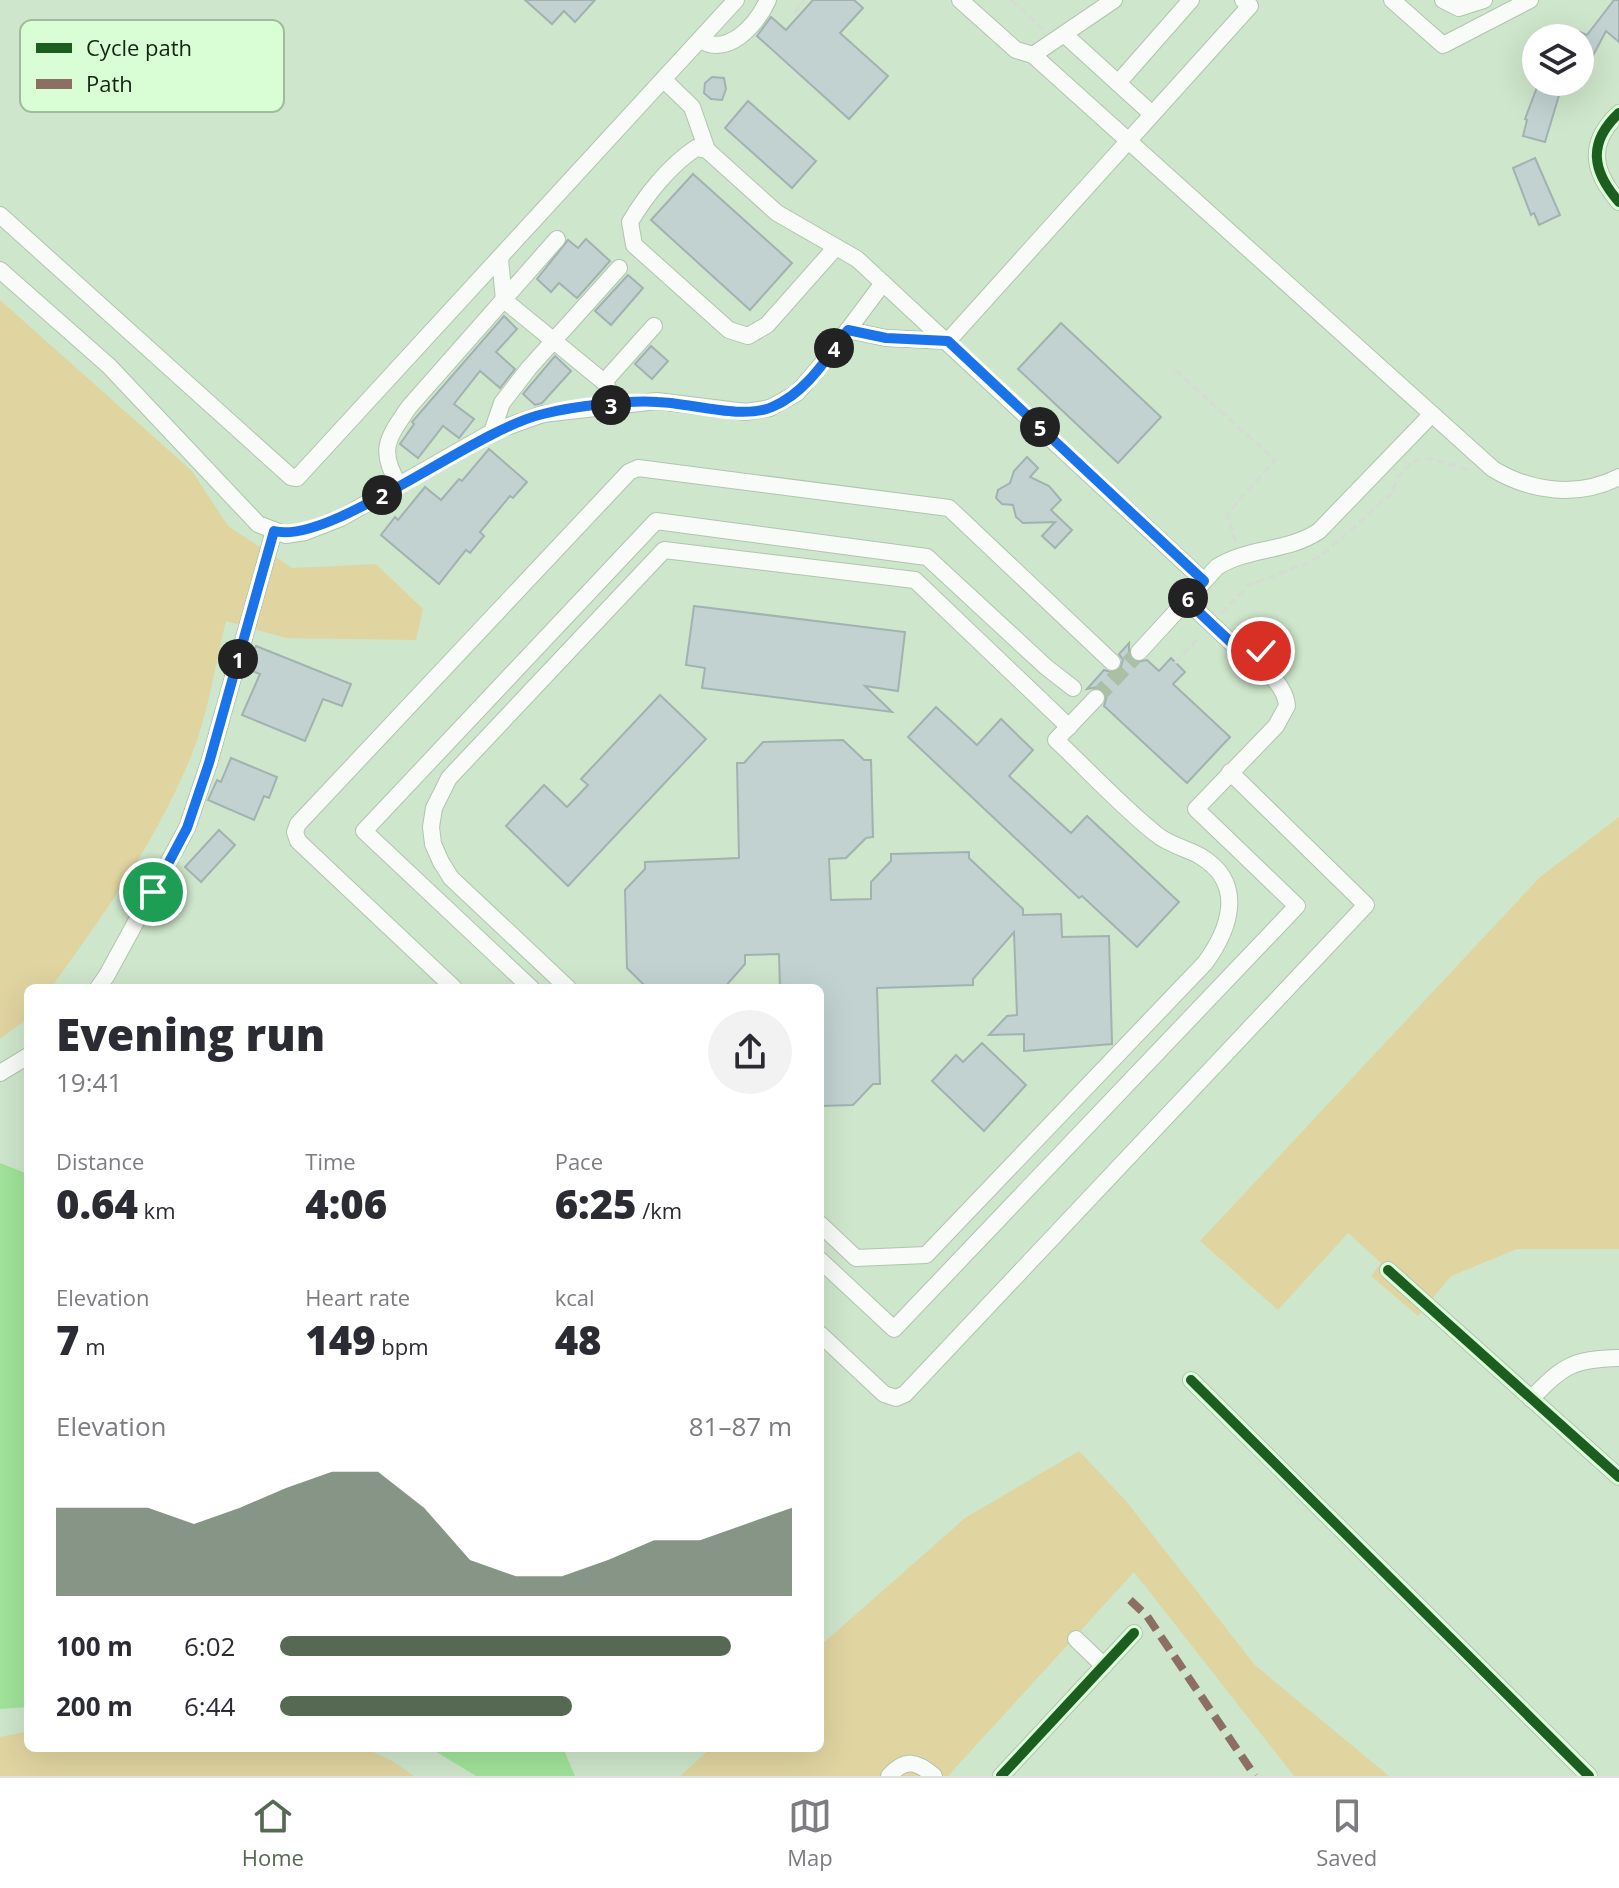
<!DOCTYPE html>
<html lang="en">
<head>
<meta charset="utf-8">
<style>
	body { margin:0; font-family:"Open Sans",sans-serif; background:#f2f2f3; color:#2b2b33; height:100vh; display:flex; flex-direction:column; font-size:30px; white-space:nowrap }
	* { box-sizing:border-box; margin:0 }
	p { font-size:26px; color:#7c7c81 }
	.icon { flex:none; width:44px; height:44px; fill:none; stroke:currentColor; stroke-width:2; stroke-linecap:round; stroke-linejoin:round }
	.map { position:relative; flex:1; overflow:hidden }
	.details { position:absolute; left:24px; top:984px; width:800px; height:768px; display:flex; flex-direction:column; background:#fff; border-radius:12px; box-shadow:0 8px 32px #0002 }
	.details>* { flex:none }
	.fabs { position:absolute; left:1522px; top:24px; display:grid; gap:16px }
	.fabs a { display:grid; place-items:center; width:72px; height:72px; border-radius:50%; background:#fff; box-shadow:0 8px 32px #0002; font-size:40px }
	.pin { position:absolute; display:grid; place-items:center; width:68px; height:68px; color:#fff; margin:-34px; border:4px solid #fff; border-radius:50%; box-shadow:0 2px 8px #0007 }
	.km { position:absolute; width:40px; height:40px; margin:-20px; border-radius:50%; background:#222; color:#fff; font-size:22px; line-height:40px; text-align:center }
	.round { display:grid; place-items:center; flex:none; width:84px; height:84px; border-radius:42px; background:#f2f2f3 }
	.head { display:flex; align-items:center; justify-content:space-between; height:136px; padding:0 32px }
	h1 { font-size:44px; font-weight:800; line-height:60px }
	.metrics { display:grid; grid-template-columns:repeat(3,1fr); gap:12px; height:136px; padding:8px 32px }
	.metrics div { display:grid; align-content:center }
	.metrics b { font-size:40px; font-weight:800 }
	.metrics small { font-size:22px; font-weight:400 }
	.metrics p { font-size:22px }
	.chart { height:224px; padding:16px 32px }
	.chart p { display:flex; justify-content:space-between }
	.chart svg { width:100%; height:144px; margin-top:8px; fill:#556953; opacity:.7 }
	ul { padding:0 32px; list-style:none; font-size:26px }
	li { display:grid; grid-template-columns:128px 96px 1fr; align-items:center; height:60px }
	li i { height:20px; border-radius:10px; background:#556953 }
	.menu { display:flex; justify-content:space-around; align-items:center; height:112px; border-top:2px solid #e1e1e2; background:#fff; font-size:22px; color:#7c7c81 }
	.menu a { display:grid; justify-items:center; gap:4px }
	.menu .selected { color:#556953 }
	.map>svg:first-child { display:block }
	.green { fill:#e0d5a1 }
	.water { fill:#a0e399 }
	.building { fill:#c1d2d1; stroke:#a2b2b0; stroke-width:2 }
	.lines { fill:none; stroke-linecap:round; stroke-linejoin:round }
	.minor-tunnel { stroke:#a9bfa6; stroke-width:16; stroke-dasharray:16 8; stroke-linecap:butt }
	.minor-casing { stroke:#b1c4af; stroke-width:18 }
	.path { stroke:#d4dcd3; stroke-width:3; stroke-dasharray:8 4; stroke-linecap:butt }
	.minor { stroke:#f8fbf7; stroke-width:16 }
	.quiet { stroke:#8d6e63; stroke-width:8; stroke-dasharray:16 8; stroke-linecap:butt }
	.cycleway-casing { stroke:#d9fdd4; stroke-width:15 }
	.cycleway { stroke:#1b5e20; stroke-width:10 }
	.route-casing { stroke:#fff; stroke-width:16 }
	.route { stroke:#1a73e8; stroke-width:10 }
	.key { fill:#d9fdd4; stroke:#9ebc9a; stroke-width:2 }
	.key-label { font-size:22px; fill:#142512 }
</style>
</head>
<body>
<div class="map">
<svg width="1619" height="1776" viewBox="0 0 1619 1776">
	<rect width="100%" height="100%" fill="#cee6cb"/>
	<g class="green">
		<path d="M0 300 192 471 228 526 292 568 376 564 423 609 416 640 286 638 226 621C216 660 209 709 195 746 162 833 105 913 51 988H28V1018L0 1039Z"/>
		<polygon points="1619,817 1619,1249 1517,1249 1451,1276 1418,1316 1371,1276 1381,1263 1348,1233 1278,1310 1200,1241 1540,877"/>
		<polygon points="1079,1451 1126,1501 1255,1665 1389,1776 1294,1776 1134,1572 948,1776 680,1776 711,1748 820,1748 820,1646 965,1518"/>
		<polygon points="28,1731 28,1748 365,1748 394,1762 414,1776 0,1776 0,1737"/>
	</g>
	<g class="water">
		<polygon points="0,1163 28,1174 28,1707 0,1709"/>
		<polygon points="430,1748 563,1748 575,1776 476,1776"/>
	</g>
	<g class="building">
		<polygon points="525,0 595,0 575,22 564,11 552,24"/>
		<polygon points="813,0 854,0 863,8 840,33 888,76 849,119 757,36 771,17 786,30"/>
		<polygon points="1614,0 1619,0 1619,42 1606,31 1580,80 1580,32 1587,35"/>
		<polygon points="712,77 724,78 726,89 722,100 711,99 704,93 705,83"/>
		<polygon points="1539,82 1563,82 1545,142 1523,136 1527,120 1525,119"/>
		<polygon points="748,101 816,161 792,188 725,128"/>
		<polygon points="1535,158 1560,215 1539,225 1534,213 1531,215 1513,168"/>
		<polygon points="693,174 792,263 750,310 651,220"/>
		<polygon points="586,239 610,261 577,298 559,283 551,292 537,279 568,240 578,248"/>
		<polygon points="628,275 643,288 611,325 595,311"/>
		<polygon points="504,316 517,329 496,352 515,369 500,388 480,371 454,404 474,419 459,438 443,426 418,458 400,444 414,424 412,422"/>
		<polygon points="1061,323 1161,417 1118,463 1018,369"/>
		<polygon points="651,346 668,361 652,379 635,364"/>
		<polygon points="555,356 571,371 542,403 535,405 523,394"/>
		<polygon points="489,449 527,482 513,498 510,496 480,532 484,536 470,553 466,550 439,584 381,535 395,517 398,520 425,487 441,500 459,479 462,481"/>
		<polygon points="1027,457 1038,468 1030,477 1049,486 1061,500 1051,510 1072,530 1055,548 1042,536 1055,522 1023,523 1016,517 1013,505 1002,504 996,498 998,490 1010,483 1014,471"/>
		<polygon points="694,606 905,632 898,691 865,686 892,712 702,688 705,668 686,665"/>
		<polygon points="1129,643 1129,656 1136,662 1147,660 1159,671 1171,658 1185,672 1173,684 1230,737 1187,783 1104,706 1107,696 1103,690 1098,687 1087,689 1104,670 1114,673 1120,669 1123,660 1119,654"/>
		<polygon points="256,646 351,684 342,706 323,699 305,741 242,715 260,674 247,669"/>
		<polygon points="660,695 706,739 568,886 506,826 544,785 567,807 588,785 581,779"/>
		<polygon points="936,707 977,745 1001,719 1033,750 1009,776 1071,833 1087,816 1179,902 1137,947 1082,896 1079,898 908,737"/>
		<polygon points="843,740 864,760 871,760 873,837 866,838 846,858 829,859 831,900 871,899 871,882 891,861 891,854 969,852 969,858 1023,909 1023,915 1061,914 1062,937 1109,936 1112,1044 1024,1051 1024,1034 989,1035 1007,1016 1017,1015 1014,932 973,979 973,985 877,988 880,1084 873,1084 853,1105 820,1106 820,988 780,988 779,954 745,955 745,964 724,988 647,988 627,968 625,890 645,869 645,862 739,858 737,763 744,763 763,742"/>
		<polygon points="231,758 277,777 269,798 264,796 254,820 208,800 217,780 221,782"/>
		<polygon points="219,830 235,845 201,882 185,867"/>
		<polygon points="982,1043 1026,1085 984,1131 932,1081 956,1055 963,1062"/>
	</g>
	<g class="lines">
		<polyline class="minor-tunnel" points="1096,698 1139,652"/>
		<g class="minor-casing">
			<g id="minor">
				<path d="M960 0 1016 50 1033 55 1493 469C1531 492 1578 498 1619 477"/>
				<polyline points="1392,0 1443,45 1530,0"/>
				<polyline points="1443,0 1459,8 1484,0"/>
				<polyline points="1064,34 1152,114"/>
				<path d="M700 40C729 57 756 25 768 0"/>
				<polyline points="1033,55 1114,0"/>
				<polyline points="664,80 692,107 707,150 777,213 857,259 1204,581"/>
				<polyline points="1118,83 1191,0"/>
				<path d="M1619 113C1587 143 1592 171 1619 202"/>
				<path d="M707 150 696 148C670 165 646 195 630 222L634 245 729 330 748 336 767 325 836 247"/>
				<polyline points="0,215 291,477 297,478 736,0"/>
				<polyline points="500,259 504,300 604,382 618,404"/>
				<polyline points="0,270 109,366 258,524 286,535 305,532 341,518 492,432 543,414 657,401 746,412 770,408 797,393 827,358 883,283"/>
				<polyline points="848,330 886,338 948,341 1250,6 1243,0"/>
				<polyline points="604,382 654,326"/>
				<polyline points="492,432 502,403 529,368 619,268"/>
				<path d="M399 485C378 450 387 439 409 407L557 239"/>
				<path d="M1186 600 1238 649C1256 660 1265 647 1277 634"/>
				<path d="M1139 652 1217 567C1248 547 1288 552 1319 531L1431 415"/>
				<polyline points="98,988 107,975 187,828 209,763 274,531"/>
				<polyline points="454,988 298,841 295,832 298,824 629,472 638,468 949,508 1112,662"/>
				<polyline points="531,988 364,831 656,521 927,557 1046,667 1073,688"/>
				<polyline points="568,988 451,878 441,862 433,844 431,827 434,808 449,778 664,550 915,580 1069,727"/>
				<polyline points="0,1073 28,1056"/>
				<path d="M820 1224 856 1258 926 1255 1205 963C1230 929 1246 883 1200 856 1186 848 1169 845 1156 834 1121 806 1089 771 1056 740L1096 698"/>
				<path d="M820 1260 894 1329 1297 906 1196 809 1276 726 1287 706C1285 683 1264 673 1255 654"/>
				<polyline points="1388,1270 1619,1477"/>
				<polyline points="820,1334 884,1394 896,1398 905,1394 1366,905 1230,772"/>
				<polyline points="1191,1380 1589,1776"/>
				<path d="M1531 1399C1563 1366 1572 1359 1619 1358"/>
				<polyline points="1076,1639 1104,1666"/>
				<path d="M889 1776C905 1758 917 1761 934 1776"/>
				<polyline points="1001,1776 1134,1633"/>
			</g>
		</g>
		<g class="path">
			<polyline points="1011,0 1044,30"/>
			<polyline points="794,13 805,0"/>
			<polyline points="1175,370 1275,460 1227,514 1236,543"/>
			<polyline points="1221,613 1248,585 1309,563 1326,552 1392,493 1397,478 1412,462 1425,458 1433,459 1471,471"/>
			<polyline points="1175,663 1200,636"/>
		</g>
		<use href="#minor" class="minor"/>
		<polyline class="quiet" points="1130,1600 1147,1616 1255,1776"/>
		<g class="cycleway-casing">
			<g id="cycleway">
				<path d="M1619 113C1587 143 1592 171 1619 202"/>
				<polyline points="1388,1270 1619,1477"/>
				<polyline points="1191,1380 1589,1776"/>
				<polyline points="1001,1776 1134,1633"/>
			</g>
		</g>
		<use href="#cycleway" class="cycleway"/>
	</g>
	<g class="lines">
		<g class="route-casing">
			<path id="route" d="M153 892 187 828 209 763 274 531C330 546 473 430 543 414 574 406 627 400 658 402 691 403 742 420 772 407 806 393 827 358 848 330L886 338 948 341 1204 581 1186 600 1238 649 1247 654 1261 651"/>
		</g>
		<use href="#route" class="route"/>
	</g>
	<rect x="20" y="20" width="264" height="92" rx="12" class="key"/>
	<rect x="36" y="43" width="36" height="10" fill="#1b5e20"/>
	<rect x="36" y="79" width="36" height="10" fill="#8d6e63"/>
	<g class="key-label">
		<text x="86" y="56">Cycle path</text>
		<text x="86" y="92">Path</text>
	</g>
</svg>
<div class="fabs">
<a><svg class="icon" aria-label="layers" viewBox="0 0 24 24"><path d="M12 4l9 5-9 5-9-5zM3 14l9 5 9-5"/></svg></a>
</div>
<div class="pin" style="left:153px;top:892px;background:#1e9e55"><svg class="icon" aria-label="arrive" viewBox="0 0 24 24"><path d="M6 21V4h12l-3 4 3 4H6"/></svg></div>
<div class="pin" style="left:1261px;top:651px;background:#d93025"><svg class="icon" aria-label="check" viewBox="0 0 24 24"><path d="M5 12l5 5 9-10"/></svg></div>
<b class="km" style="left:238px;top:659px">1</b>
<b class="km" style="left:382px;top:495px">2</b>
<b class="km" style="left:611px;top:405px">3</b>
<b class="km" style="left:834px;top:348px">4</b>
<b class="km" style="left:1040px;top:427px">5</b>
<b class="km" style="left:1188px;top:598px">6</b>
<section class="details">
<div class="head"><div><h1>Evening run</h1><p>19:41</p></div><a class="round"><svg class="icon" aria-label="share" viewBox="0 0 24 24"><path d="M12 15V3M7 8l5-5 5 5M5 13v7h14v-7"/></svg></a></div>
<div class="metrics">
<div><p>Distance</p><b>0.64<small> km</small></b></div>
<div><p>Time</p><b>4:06</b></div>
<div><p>Pace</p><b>6:25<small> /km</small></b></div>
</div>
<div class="metrics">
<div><p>Elevation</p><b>7<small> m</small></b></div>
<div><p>Heart rate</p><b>149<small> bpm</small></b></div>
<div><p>kcal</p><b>48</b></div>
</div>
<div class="chart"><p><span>Elevation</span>81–87 m</p>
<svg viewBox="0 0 160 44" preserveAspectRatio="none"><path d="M0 44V17L10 17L20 17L30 22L40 17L50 11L60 6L70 6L80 17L90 33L100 38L110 38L120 33L130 27L140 27L150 22L160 17V44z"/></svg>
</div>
<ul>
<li><b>100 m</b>6:02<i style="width:88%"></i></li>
<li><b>200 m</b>6:44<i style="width:57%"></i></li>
</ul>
</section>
</div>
<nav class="menu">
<a class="selected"><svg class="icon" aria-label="home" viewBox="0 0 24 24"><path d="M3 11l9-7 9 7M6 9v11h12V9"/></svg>Home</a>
<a><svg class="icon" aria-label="map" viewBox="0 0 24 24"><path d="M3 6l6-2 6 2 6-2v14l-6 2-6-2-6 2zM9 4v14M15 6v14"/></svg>Map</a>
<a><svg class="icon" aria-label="saved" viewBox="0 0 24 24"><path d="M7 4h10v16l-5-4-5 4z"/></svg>Saved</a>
</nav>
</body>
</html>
